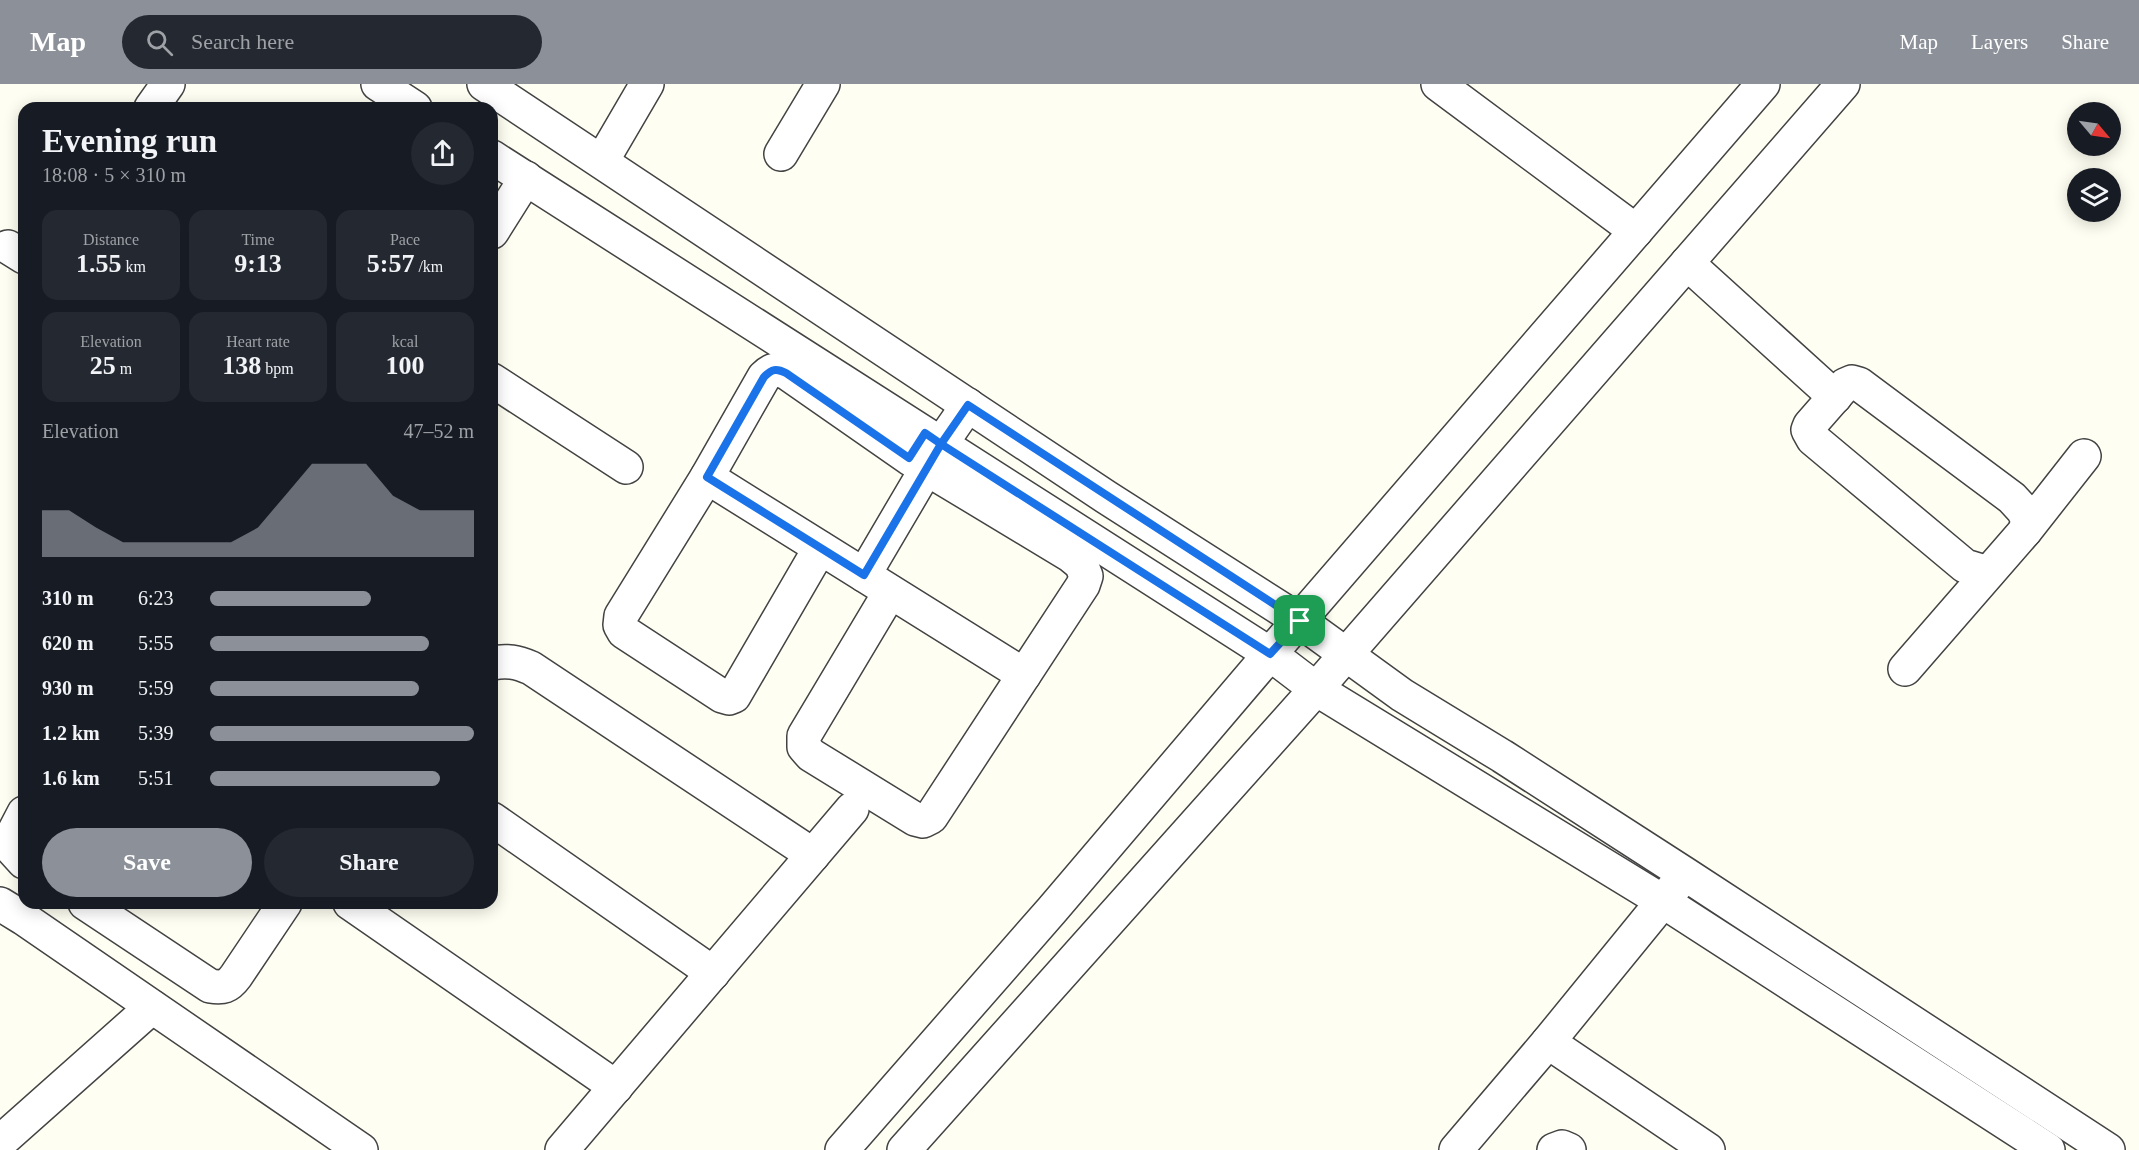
<!DOCTYPE html>
<html lang="en">
<head>
<meta charset="utf-8">
<style>
	body { margin:0; font-family:"Times New Roman",serif; background:#242831; color:#f1f3f6; height:100vh; display:flex; flex-direction:column; font-size:22px; white-space:nowrap }
	* { box-sizing:border-box; margin:0 }
	p { font-size:20px; color:#9ea1a6 }
	.icon { flex:none; width:33px; height:33px; fill:none; stroke:currentColor; stroke-width:2; stroke-linecap:round; stroke-linejoin:round }
	.map { position:relative; flex:1; overflow:hidden }
	.side { position:absolute; left:18px; top:18px; width:480px; height:807px; display:flex; flex-direction:column; background:#171b24; border-radius:18px; box-shadow:0 3px 15px #0003 }
	.side>* { flex:none }
	.needle { width:39px; rotate:119deg }
	.tools { position:absolute; left:2067px; top:18px; display:grid; gap:12px }
	.tools a { display:grid; place-items:center; width:54px; height:54px; border-radius:50%; background:#171b24; box-shadow:0 3px 15px #0003; font-size:30px }
	.pin { position:absolute; display:grid; place-items:center; width:51px; height:51px; color:#fff; margin:-26px; border-radius:12px; box-shadow:0 3px 9px #0006 }
	.round { display:grid; place-items:center; flex:none; width:63px; height:63px; border-radius:32px; background:#242831 }
	.head { display:flex; align-items:center; justify-content:space-between; height:102px; padding:0 24px }
	h1 { font-size:33px; font-weight:700; line-height:45px }
	.stats { display:grid; grid-template-columns:repeat(3,1fr); gap:9px; height:102px; padding:6px 24px }
	.stats div { display:grid; align-content:center; border-radius:15px; background:#242831; text-align:center }
	.stats b { font-size:26px; font-weight:700 }
	.stats small { font-size:16px; font-weight:400 }
	.stats p { font-size:16px }
	.chart { height:168px; padding:12px 24px }
	.chart p { display:flex; justify-content:space-between }
	.chart svg { width:100%; height:108px; margin-top:6px; fill:#8c9099; opacity:.7 }
	.action { display:flex; gap:12px; margin-top:auto; padding:12px 24px }
	.action a { flex:1; height:69px; border-radius:36px; background:#8c9099; color:#fff; font-size:24px; font-weight:700; line-height:69px; text-align:center }
	.action a+a { background:#242831; color:#f1f3f6 }
	ul { padding:0 24px; list-style:none; font-size:20px }
	li { display:grid; grid-template-columns:96px 72px 1fr; align-items:center; height:45px }
	li i { height:15px; border-radius:8px; background:#8c9099 }
	header { display:flex; align-items:center; gap:36px; box-sizing:border-box; height:84px; padding:0 30px; background:#8c9099; color:#fff }
	header strong { font-size:28px }
	nav { display:flex; gap:33px; margin-inline-start:auto; font-size:21px }
	.search { width:420px; height:54px; background:#242831; display:flex; align-items:center; gap:15px; box-sizing:border-box; padding:0 21px; border-radius:33px; color:#9ea1a6; font-size:22px }
	.map>svg:first-child { display:block }
	.lines { fill:none; stroke-linecap:round; stroke-linejoin:round }
	.minor-casing { stroke:#434343; stroke-width:36 }
	.tertiary-casing { stroke:#434343; stroke-width:36 }
	.minor { stroke:#fff; stroke-width:33 }
	.tertiary { stroke:#fff; stroke-width:33 }
	.route-casing { stroke:#fff; stroke-width:12 }
	.route { stroke:#1a73e8; stroke-width:8 }
</style>
</head>
<body>
<header>
<strong>Map</strong>
<div class="search"><svg class="icon" aria-label="search" viewBox="0 0 24 24"><circle cx="10" cy="10" r="6"/><path d="M15 15l6 6"/></svg>Search here</div>
<nav><a>Map</a><a>Layers</a><a>Share</a></nav>
</header>
<div class="map">
<svg width="2139" height="1066" viewBox="0 0 2139 1066">
	<rect width="100%" height="100%" fill="#fffef2"/>
	<g class="lines">
		<g class="minor-casing">
			<g id="minor">
				<polyline points="1438,0 1636,147"/>
				<polyline points="151,24 168,0"/>
				<polyline points="781,70 823,0"/>
				<polyline points="602,77 647,0"/>
				<polyline points="492,148 526,94"/>
				<polyline points="8,163 24,173"/>
				<polyline points="1687,179 1835,313"/>
				<polyline points="492,296 626,383"/>
				<polyline points="707,393 1024,591"/>
				<path d="M820 464 734 612 729 614 722 612 624 548 620 541 621 532 707 393 764 293C772 285 776 284 787 289L909 374 1070 471 1081 480 1086 492 1083 501 931 733 923 737 915 735 811 671 804 663V652L890 508"/>
				<polyline points="1988,489 1965,482 1813,355 1808,346 1810,341 1845,301 1852,298 1859,300 2012,414 2023,426 2028,436 2025,447"/>
				<polyline points="864,491 941,360 968,321"/>
				<path d="M492 579C507 576 517 578 531 584L813 771"/>
				<polyline points="1905,585 2025,447 2084,372"/>
				<polyline points="24,729 12,752 12,765 24,778"/>
				<polyline points="492,735 713,889"/>
				<path d="M85 819 210 902C223 904 228 903 236 892L285 819"/>
				<polyline points="350,819 616,1003"/>
				<polyline points="0,820 23,834 361,1066"/>
				<polyline points="1548,958 1708,1066"/>
				<polyline points="0,1058 152,923"/>
				<polyline points="562,1066 852,725"/>
				<polyline points="1456,1066 1548,958 1681,795"/>
				<polyline points="1554,1066 1562,1063 1569,1066"/>
			</g>
		</g>
		<g class="tertiary-casing">
			<g id="tertiary">
				<polyline points="378,0 415,24"/>
				<polyline points="484,0 1106,413 1300,537 1402,611 1502,672 1685,790 2108,1066"/>
				<polyline points="492,73 1270,570 1316,605 1664,818 2048,1066"/>
				<polyline points="842,1066 1052,826 1270,570 1763,0"/>
				<polyline points="904,1066 1316,605 1843,0"/>
			</g>
		</g>
		<use href="#minor" class="minor"/>
		<use href="#tertiary" class="tertiary"/>
	</g>
	<g class="lines">
		<g class="route-casing">
			<path id="route" d="M1300 537 1270 570 941 360 864 491 707 393 764 293C772 285 776 284 786 289L909 374 925 349 941 360 968 321 1300 537"/>
		</g>
		<use href="#route" class="route"/>
	</g>
</svg>
<div class="tools">
<a><svg class="needle" viewBox="-14 -14 28 28"><path d="M0-13l5 13h-10z" fill="#e53935"/><path d="M0 13l5-13h-10z" fill="#9ea1a6"/></svg></a>
<a><svg class="icon" aria-label="layers" viewBox="0 0 24 24"><path d="M12 4l9 5-9 5-9-5zM3 14l9 5 9-5"/></svg></a>
</div>
<div class="pin" style="left:1300px;top:537px;background:#1e9e55"><svg class="icon" aria-label="arrive" viewBox="0 0 24 24"><path d="M6 21V4h12l-3 4 3 4H6"/></svg></div>
<section class="side">
<div class="head"><div><h1>Evening run</h1><p>18:08 · 5 × 310 m</p></div><a class="round"><svg class="icon" aria-label="share" viewBox="0 0 24 24"><path d="M12 15V3M7 8l5-5 5 5M5 13v7h14v-7"/></svg></a></div>
<div class="stats">
<div><p>Distance</p><b>1.55<small> km</small></b></div>
<div><p>Time</p><b>9:13</b></div>
<div><p>Pace</p><b>5:57<small> /km</small></b></div>
</div>
<div class="stats">
<div><p>Elevation</p><b>25<small> m</small></b></div>
<div><p>Heart rate</p><b>138<small> bpm</small></b></div>
<div><p>kcal</p><b>100</b></div>
</div>
<div class="chart"><p><span>Elevation</span>47–52 m</p>
<svg viewBox="0 0 160 44" preserveAspectRatio="none"><path d="M0 44V25L10 25L20 32L30 38L40 38L50 38L60 38L70 38L80 32L90 19L100 6L110 6L120 6L130 19L140 25L150 25L160 25V44z"/></svg>
</div>
<ul>
<li><b>310 m</b>6:23<i style="width:61%"></i></li>
<li><b>620 m</b>5:55<i style="width:83%"></i></li>
<li><b>930 m</b>5:59<i style="width:79%"></i></li>
<li><b>1.2 km</b>5:39<i style="width:100%"></i></li>
<li><b>1.6 km</b>5:51<i style="width:87%"></i></li>
</ul>
<div class="action"><a>Save</a><a>Share</a></div>
</section>
</div>
</body>
</html>
